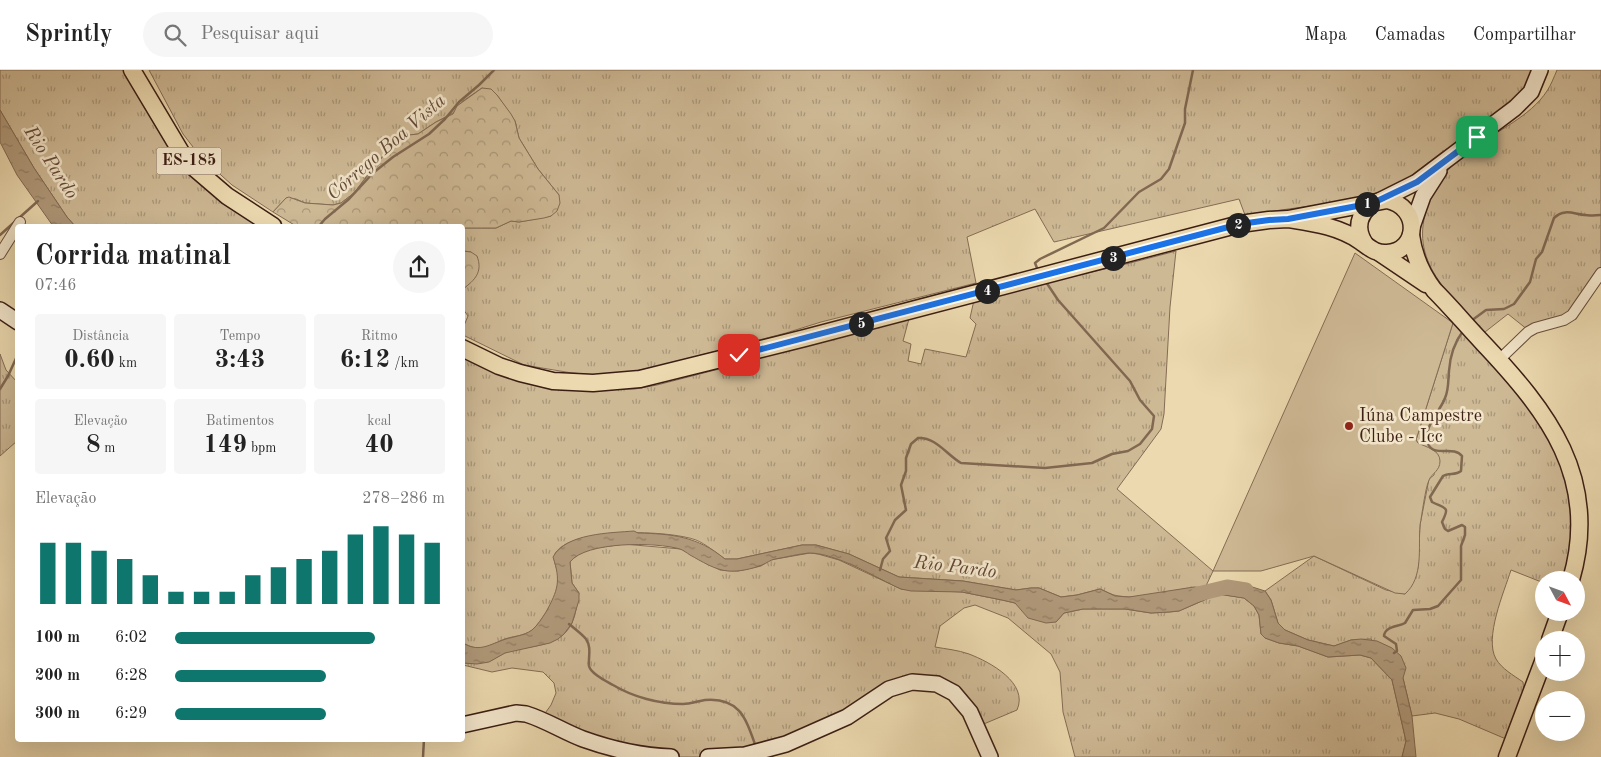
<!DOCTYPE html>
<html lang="pt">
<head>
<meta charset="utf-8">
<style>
	body { margin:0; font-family:"Old Standard TT",serif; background:#f6f6f6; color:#222; height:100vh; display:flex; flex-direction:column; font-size:19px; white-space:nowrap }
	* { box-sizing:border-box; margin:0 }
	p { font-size:16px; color:#767676 }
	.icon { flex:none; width:28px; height:28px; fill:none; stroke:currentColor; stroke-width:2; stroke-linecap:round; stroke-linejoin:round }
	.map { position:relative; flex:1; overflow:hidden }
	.sheet { position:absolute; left:15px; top:154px; width:450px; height:518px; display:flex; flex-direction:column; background:#fff; border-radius:5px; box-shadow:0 5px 20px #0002 }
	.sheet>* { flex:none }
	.needle { width:32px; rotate:131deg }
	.buttons { position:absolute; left:1535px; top:501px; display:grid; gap:10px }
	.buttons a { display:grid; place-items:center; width:50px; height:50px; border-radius:50%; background:#fff; box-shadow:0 5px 20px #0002; font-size:25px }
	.pin { position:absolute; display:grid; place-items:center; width:42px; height:42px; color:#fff; margin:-21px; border-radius:10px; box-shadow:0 2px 8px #0006 }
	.km { position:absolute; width:25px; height:25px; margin:-12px; border-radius:50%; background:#222; color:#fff; font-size:14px; line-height:25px; text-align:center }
	.round { display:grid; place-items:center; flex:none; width:52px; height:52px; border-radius:26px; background:#f6f6f6 }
	.summary { display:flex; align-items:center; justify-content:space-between; height:85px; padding:0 20px }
	h1 { font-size:28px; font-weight:700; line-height:38px }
	.stats { display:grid; grid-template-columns:repeat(3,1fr); gap:8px; height:85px; padding:5px 20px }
	.stats div { display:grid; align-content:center; border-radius:5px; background:#f6f6f6; text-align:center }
	.stats b { font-size:25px; font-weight:700 }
	.stats small { font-size:14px; font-weight:400 }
	.stats p { font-size:14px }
	.chart { height:140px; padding:10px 20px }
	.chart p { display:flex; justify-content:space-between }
	.chart svg { width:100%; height:90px; margin-top:5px; stroke:#0f766e; stroke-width:6 }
	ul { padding:0 20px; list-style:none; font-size:16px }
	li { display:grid; grid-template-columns:80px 60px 1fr; align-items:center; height:38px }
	li i { height:12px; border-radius:6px; background:#0f766e }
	header { display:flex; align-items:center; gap:30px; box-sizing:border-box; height:70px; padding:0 25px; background:#fff; border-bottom:1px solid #e0e0e0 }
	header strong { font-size:24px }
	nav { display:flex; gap:28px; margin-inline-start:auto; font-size:18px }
	.search { width:350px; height:45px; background:#f6f6f6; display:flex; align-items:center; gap:12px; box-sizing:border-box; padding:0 18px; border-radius:28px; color:#767676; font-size:19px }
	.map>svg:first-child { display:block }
	.grass { fill:url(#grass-tufts); stroke:#846c54 }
	.forest { fill:url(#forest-crowns); stroke:#846c54 }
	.garden { fill:#ceb995; stroke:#846c54 }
	.water { fill:url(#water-ripples); stroke:#816851 }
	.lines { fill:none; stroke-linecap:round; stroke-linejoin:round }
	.stream { stroke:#816851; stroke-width:2.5 }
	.river { stroke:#b0997a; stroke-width:15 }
	.street-casing { stroke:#674d3b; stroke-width:12 }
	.secondary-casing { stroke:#3b1e14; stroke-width:18 }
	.primary-casing { stroke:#3b1e14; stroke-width:19 }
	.street { stroke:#f3e6cb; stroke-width:10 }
	.secondary { stroke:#f3e6cb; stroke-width:15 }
	.primary { stroke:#ecd9af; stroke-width:16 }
	.route-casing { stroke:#fff; stroke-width:10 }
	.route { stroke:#1a73e8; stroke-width:6 }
	.poi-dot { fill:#8f2418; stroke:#f3e6cb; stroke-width:2 }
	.labels { text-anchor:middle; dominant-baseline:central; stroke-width:5; stroke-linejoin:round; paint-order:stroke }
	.shield { fill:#f3e6cb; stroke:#725a4b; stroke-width:1 }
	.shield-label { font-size:16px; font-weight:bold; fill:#3b1e14 }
	.poi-label { font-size:18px; fill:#3b1e14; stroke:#f3e6cb; text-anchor:start }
	.water-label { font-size:19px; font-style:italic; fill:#644938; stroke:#f3e6cb }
</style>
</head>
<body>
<header>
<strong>Sprintly</strong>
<div class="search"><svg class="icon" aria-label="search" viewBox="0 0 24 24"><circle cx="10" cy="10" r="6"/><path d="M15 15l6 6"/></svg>Pesquisar aqui</div>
<nav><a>Mapa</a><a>Camadas</a><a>Compartilhar</a></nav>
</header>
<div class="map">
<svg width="1601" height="687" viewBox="0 0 1601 687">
	<defs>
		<pattern id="grass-tufts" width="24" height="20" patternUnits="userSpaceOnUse" patternTransform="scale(1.25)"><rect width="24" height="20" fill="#ceb995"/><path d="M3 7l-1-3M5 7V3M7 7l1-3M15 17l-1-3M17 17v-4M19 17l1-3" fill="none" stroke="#a89678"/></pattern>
		<pattern id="forest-crowns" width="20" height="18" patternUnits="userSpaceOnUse" patternTransform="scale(1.25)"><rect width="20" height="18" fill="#ceb995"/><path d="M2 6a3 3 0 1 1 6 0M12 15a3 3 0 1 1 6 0" fill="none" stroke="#a89678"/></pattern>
		<pattern id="water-ripples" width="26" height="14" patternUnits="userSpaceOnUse" patternTransform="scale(1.25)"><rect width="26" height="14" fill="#b0997a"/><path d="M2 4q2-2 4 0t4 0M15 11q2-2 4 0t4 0" fill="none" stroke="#907c63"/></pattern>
	</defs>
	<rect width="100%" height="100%" fill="#ecd9af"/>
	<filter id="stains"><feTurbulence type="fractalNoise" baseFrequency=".004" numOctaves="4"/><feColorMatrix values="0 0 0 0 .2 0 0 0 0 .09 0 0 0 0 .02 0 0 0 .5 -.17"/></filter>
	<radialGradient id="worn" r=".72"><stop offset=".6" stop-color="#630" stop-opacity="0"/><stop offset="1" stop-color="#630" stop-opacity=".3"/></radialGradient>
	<g class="grass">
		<polygon points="0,0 130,0 172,72 271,156 75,156 67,147 34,98 0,40"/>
		<polygon points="149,0 1545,0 1542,9 1473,63 1442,82 1404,111 1384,122 1368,128 1245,145 1239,129 1054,172 1035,139 967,167 976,213 821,252 786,263 655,297 609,306 572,303 524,295 463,265 463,258 468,246 463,239 463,219 469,214 471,182 463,181 463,158 496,158 511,151 519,152 551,146 559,125 538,99 519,68 515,51 497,25 482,18 463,31 453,43 436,52 418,64 409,65 395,73 378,91 354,123 341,133 333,135 305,133 296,129 286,128 273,142 232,115 200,86 183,64"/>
		<path d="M1557 0H1601V208L1578 242 1528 260 1508 244 1485 262C1447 222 1404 188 1431 128 1440 108 1453 91 1472 79 1496 61 1530 47 1547 21 1551 15 1554 7 1557 0Z"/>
		<path d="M1176 181 1170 237 1164 344 1161 359 1117 419 1213 501 1205 518C1176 516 1147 531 1118 526 1111 525 1106 521 1100 519L1077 525 1061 527 1039 518H1031L1016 520 963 511 899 507 849 484 816 475H802L737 489H725C716 483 706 474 696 470 669 460 574 457 556 482 551 488 557 497 558 504 558 510 558 518 556 523 553 533 539 555 531 561 524 566 513 566 505 569 487 576 481 583 463 573V282L612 319H635L657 315 723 298 806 271 910 245 903 271 911 274 908 291 921 294 925 279 966 287 976 254 970 248 974 230 1130 193Z"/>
		<path d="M1453 253 1476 274 1525 328 1555 375 1571 421 1574 466 1566 510H1544V513L1511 500C1504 522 1484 568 1496 589 1502 599 1513 605 1523 612 1526 632 1514 651 1506 669L1459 649 1435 643 1412 646 1403 608 1371 569 1351 570 1334 576 1308 570 1285 560 1278 553 1271 530 1265 521 1314 486 1386 520 1405 524 1418 498 1420 455 1429 409 1434 405 1436 382 1418 373 1416 370Z"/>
		<polygon points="0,284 6,300 18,313 17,371 0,386"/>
		<path d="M623 474 681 479 720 500 738 501 761 496 770 490 810 483 818 484 839 490 901 519 962 522 1002 530 1015 533 1056 552 1064 543 1083 539H1125L1151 543 1169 542 1179 541 1218 524 1244 528 1254 536 1259 545 1261 564 1265 568 1279 573 1298 576 1328 587 1360 585 1371 588 1392 610 1406 671 1402 687H1075L1063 642 1060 602 1051 584 1008 548 975 535 964 538 940 556 935 577C946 579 958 580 969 584 990 592 1029 613 1017 640L979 656 944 622 903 618 848 653 790 681 769 687H628L543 646 551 635 556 623 554 613 543 602 512 598 492 602 463 595V593C470 592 478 594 486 592 493 591 499 585 507 582 530 575 560 578 572 553 576 545 577 532 579 523L572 513 570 492C583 476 605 478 623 474Z"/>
	</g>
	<g class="forest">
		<polygon points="482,18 491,19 497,25 511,44 515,51 519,68 538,99 559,125 560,133 557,141 551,146 544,148 519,152 511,151 496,158 463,158 462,156 296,156 273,142 286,128 289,127 305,133 333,135 341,133 354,123 384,85 395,73 409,65 418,64 436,52 453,44 457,36"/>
		<path d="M463 181 471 182 477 186C483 202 475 210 463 219Z"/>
	</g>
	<path class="garden" d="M1355 183 1453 253 1416 370 1418 373C1426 377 1440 380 1440 391 1440 401 1432 403 1429 410 1425 419 1422 445 1420 455 1418 478 1424 507 1405 524L1395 523 1314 486 1261 501H1213Z"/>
	<g class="water">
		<polygon points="0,40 34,98 67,147 75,156 53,156 17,105 0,72"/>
		<path d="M634 461 638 463C672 464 697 466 725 489H737L802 475H816L849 484 899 507 963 511 1016 520 1031 518H1039L1061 527 1077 525 1100 519 1115 526 1129 527 1194 517 1218 519 1246 515 1265 521 1271 530 1278 553 1285 560 1308 570 1334 576 1351 570 1361 569 1377 571 1392 578 1401 586 1406 598 1403 608 1412 646 1416 687H1402L1406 671 1392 610 1371 588 1360 585 1328 587 1298 576 1279 573 1265 568 1261 564 1259 545 1254 536 1244 528 1218 524 1179 541 1169 542 1151 543 1125 539H1083L1064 543 1056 552 1046 553 1028 548 1015 533 1002 530 962 522 911 521 901 519C876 508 837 483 809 483 798 484 787 487 775 489 770 490 767 493 762 495 752 499 738 502 728 501 715 500 701 491 690 485 687 483 683 480 680 479 656 472 586 471 570 492L572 513 579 523V530L572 553 564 564 558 569 550 573 505 583 489 592 477 594 463 593V573C478 582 487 576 503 570 511 567 524 566 532 560 538 555 542 548 546 542 558 520 561 511 553 487 566 463 610 463 634 461Z"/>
	</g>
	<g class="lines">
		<g class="stream">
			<polyline points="319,156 325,149 349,129 373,103 393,87 429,64 445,49 459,32 479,15 494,0"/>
			<polyline points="0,165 38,131"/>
			<polyline points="1037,198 1035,193 1040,189 1104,158 1139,122 1161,109 1169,99 1185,53 1185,39 1193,0"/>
			<path d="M1471 251 1486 240 1504 239 1514 234 1530 212 1536 189 1542 182 1554 148C1564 138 1574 144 1585 145 1590 146 1596 145 1601 145"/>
			<polyline points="0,319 8,306 18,284"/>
			<path d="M880 500 883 489 890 481 886 468 895 450 906 440 901 415 906 401V388L911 374 918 368C936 367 947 385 961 393L1045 398 1092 393 1112 384 1128 381 1140 374 1152 359 1154 346 1140 330 1130 311 1058 230 1046 212"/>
			<path d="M569 554C575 559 582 564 586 569 592 578 588 587 589 596 591 604 606 611 613 615 633 627 659 634 683 634 690 634 698 631 705 630 740 627 746 649 756 677"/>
			<path d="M1394 583 1397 581 1396 574 1384 566C1385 556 1398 557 1405 553L1413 540 1430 539 1438 536 1461 510V476L1465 465V457L1462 455 1448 461 1445 459 1442 452C1450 436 1446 439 1432 432L1430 427 1443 406C1449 402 1455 406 1461 401L1462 386C1453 375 1435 388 1428 374 1421 360 1441 340 1445 328 1449 319 1448 310 1449 301 1450 286 1454 273 1463 261"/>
			<polyline points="423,687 424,669"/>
		</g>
		<polyline class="river" points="1198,524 1227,517 1246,520"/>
		<g class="street-casing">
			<g id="street">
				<polyline points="0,184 20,152"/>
				<polyline points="1500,289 1528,262 1535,258 1564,250 1572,245 1601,203"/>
			</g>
		</g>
		<g class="secondary-casing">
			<g id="secondary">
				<polyline points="1379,131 1417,112 1515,38 1531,22 1540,0"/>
				<polyline points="1412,157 1423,126 1439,101"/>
				<polyline points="0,240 18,252"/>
				<path d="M462 655 516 643 526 644C546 650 564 662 583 669 611 679 642 686 671 687"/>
				<polyline points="708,687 745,685 786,674 847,647 889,619 912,612 937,614 954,623 970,642 990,687"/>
			</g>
		</g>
		<g class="primary-casing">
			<g id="primary">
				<polyline points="132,0 181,82 192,96 227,126 273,156"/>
				<path d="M1411 165C1414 187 1421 203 1434 220 1451 237 1466 255 1483 273 1547 341 1601 408 1571 510"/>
				<path d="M1365 174C1355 159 1358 144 1373 133"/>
				<polyline points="1380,183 1426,214"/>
				<path d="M462 278 499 296 520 303 553 311 593 313 640 309 805 268 1240 154 1269 150 1288 149 1387 130C1421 137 1419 181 1387 183 1375 184 1369 177 1360 171 1338 156 1313 153 1288 149"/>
				<polyline points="1550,570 1560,542"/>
				<polyline points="1507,687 1544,589"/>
			</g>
		</g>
		<use href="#street" class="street"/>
		<use href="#secondary" class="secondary"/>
		<use href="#primary" class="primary"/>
	</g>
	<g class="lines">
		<g class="route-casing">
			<polyline id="route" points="739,285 1240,154 1269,150 1288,149 1373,133 1417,112 1477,67"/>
		</g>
		<use href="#route" class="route"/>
	</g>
	<circle class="poi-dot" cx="1349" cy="356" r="5"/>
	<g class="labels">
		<rect class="shield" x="156.5" y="77.5" width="65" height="27" rx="4"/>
		<g class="shield-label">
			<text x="189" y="91">ES-185</text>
		</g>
		<g class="poi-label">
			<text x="1359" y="346">Iúna Campestre<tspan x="1359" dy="21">Clube - Icc</tspan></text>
		</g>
		<g class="water-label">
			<text transform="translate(387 78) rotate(-41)">Córrego Boa Vista</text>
			<text transform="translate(50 93) rotate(57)">Rio Pardo</text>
			<text transform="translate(955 498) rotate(7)">Rio Pardo</text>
		</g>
	</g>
	<rect width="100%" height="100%" filter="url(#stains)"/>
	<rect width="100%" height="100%" fill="url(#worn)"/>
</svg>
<div class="buttons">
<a><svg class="needle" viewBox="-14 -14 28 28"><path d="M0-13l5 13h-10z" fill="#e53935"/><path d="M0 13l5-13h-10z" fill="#767676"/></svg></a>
<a>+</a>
<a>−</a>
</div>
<div class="pin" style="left:1477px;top:67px;background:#1e9e55"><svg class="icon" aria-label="arrive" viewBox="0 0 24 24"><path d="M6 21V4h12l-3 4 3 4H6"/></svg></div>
<div class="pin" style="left:739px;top:285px;background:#d93025"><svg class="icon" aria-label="check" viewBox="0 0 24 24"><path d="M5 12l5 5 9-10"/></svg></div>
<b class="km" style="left:1367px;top:134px">1</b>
<b class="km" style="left:1238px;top:155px">2</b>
<b class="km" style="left:1113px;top:188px">3</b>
<b class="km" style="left:987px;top:221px">4</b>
<b class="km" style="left:861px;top:254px">5</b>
<section class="sheet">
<div class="summary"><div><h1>Corrida matinal</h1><p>07:46</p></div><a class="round"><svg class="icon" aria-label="share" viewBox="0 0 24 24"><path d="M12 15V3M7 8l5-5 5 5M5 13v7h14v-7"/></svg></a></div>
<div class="stats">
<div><p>Distância</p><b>0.60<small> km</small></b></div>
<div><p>Tempo</p><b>3:43</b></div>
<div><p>Ritmo</p><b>6:12<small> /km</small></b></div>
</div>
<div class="stats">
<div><p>Elevação</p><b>8<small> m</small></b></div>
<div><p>Batimentos</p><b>149<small> bpm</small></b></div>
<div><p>kcal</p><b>40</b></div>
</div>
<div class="chart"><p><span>Elevação</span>278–286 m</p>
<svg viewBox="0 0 160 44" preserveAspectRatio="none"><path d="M5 44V14M15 44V14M25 44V18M35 44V22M45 44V30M55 44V38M65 44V38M75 44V38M85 44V30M95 44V26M105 44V22M115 44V18M125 44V10M135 44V6M145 44V10M155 44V14"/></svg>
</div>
<ul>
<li><b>100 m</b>6:02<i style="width:74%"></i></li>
<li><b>200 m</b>6:28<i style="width:56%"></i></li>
<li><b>300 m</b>6:29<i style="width:56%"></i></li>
</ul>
</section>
</div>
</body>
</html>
